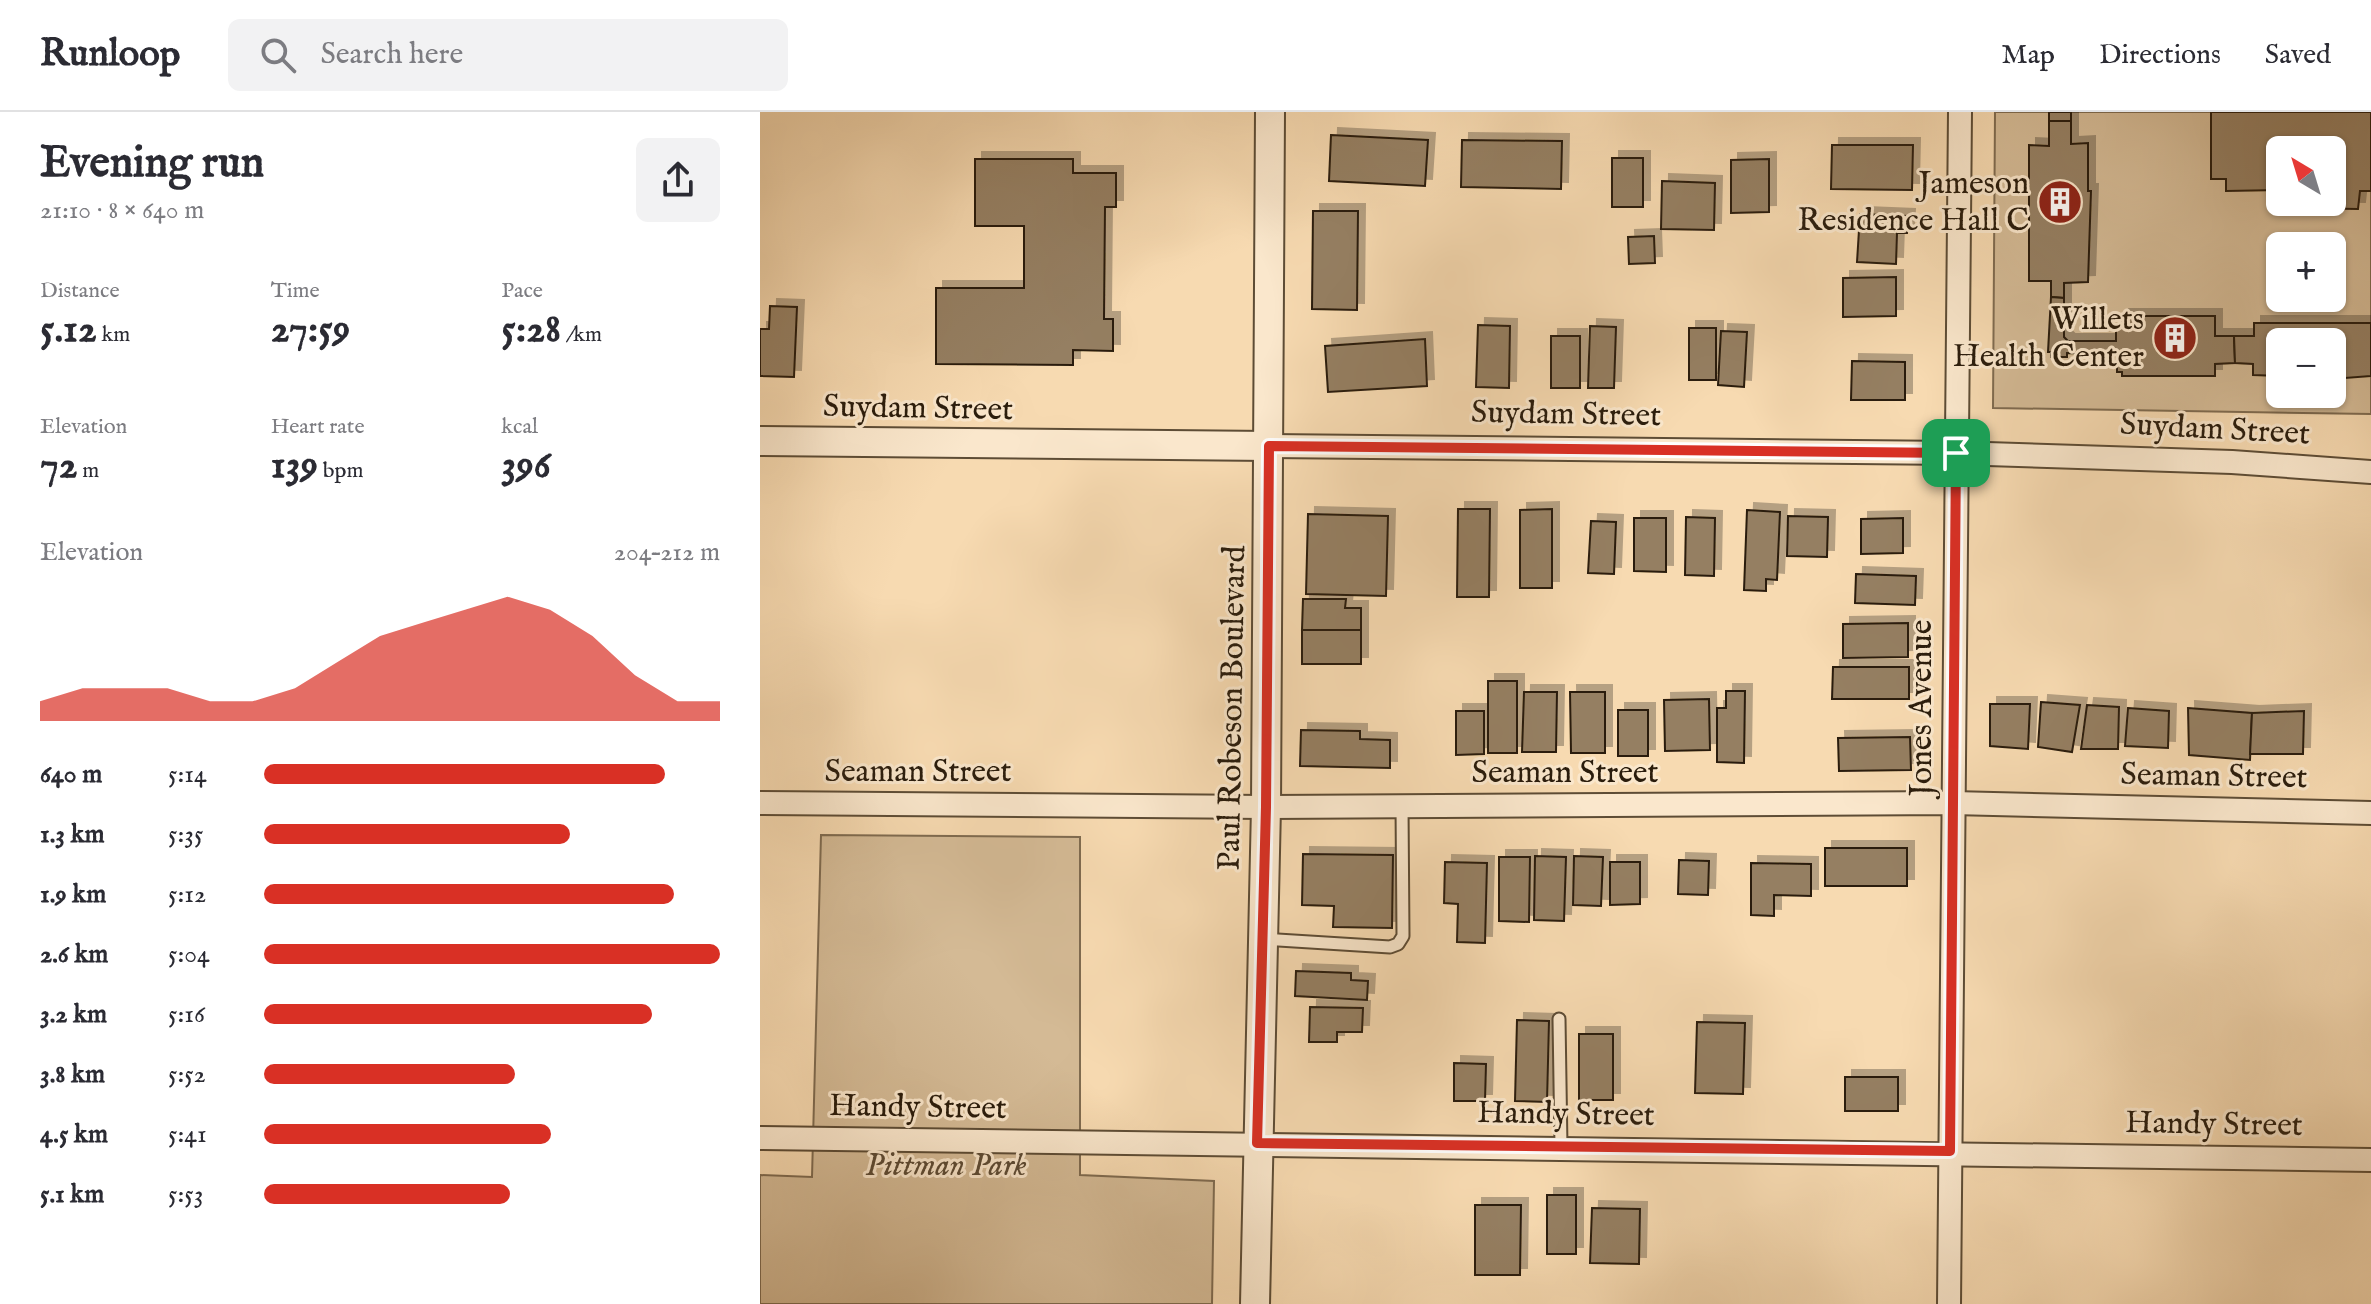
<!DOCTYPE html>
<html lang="en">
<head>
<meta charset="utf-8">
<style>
	body { margin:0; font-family:"IM FELL English",serif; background:#f2f2f3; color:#2b2b33; height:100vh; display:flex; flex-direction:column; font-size:30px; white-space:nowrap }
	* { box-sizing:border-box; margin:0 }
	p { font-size:26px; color:#7c7c81 }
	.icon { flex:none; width:44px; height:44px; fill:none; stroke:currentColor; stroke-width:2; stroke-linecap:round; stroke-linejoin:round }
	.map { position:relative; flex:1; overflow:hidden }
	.details { display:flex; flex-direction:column; background:#fff; width:760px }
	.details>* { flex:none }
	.needle { width:52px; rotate:322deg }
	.buttons { position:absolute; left:1506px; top:24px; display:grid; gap:16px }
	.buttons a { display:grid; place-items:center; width:80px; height:80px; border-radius:12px; background:#fff; box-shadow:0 2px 6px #0004; font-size:40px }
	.pin { position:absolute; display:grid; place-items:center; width:68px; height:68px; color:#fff; margin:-34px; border-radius:16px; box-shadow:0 4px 12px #0006 }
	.round { display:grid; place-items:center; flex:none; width:84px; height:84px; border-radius:12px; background:#f2f2f3 }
	.summary { display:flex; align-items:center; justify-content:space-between; height:136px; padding:0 40px }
	h1 { font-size:44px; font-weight:700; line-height:60px }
	.figures { display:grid; grid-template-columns:repeat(3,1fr); gap:12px; height:136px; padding:8px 40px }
	.figures div { display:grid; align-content:center }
	.figures b { font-size:40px; font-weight:700 }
	.figures small { font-size:22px; font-weight:400 }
	.figures p { font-size:22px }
	.chart { height:224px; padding:16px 40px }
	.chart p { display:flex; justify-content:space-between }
	.chart svg { width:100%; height:144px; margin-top:8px; fill:#d93025; opacity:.7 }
	ul { padding:0 40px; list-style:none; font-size:26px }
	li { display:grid; grid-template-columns:128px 96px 1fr; align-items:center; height:60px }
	li i { height:20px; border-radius:10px; background:#d93025 }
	header { display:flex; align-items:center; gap:48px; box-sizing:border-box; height:112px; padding:0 40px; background:#fff; border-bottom:2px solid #e1e1e2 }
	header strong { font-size:38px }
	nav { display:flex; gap:44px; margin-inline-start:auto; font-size:28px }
	.search { width:560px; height:72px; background:#f2f2f3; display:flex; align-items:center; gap:20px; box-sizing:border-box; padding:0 28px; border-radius:12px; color:#7c7c81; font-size:30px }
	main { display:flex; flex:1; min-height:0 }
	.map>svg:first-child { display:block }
	.green { fill:#d4ba95; stroke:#7f6b50; stroke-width:2; fill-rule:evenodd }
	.building { fill:#957f62; stroke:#2a1c0c; stroke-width:2; filter:url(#shadow) }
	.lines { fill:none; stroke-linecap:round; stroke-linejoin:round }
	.service-casing { stroke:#5d4c35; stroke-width:15 }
	.minor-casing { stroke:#5d4c35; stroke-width:26 }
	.tertiary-casing { stroke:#5d4c35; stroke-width:32 }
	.service { stroke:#fae7cc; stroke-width:11 }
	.minor { stroke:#fae7cc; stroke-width:22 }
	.tertiary { stroke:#fae7cc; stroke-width:28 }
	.route-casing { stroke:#fff; stroke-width:16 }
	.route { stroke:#d93025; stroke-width:10 }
	.labels { text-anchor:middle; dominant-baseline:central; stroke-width:6; stroke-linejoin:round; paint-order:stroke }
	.poi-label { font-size:32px; fill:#2a1c0c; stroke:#fae7cc; text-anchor:end }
	.street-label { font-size:32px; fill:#2a1c0c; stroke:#fae7cc }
	.park-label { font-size:32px; font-style:italic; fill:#5d4b35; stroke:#fae7cc }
</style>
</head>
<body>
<header>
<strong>Runloop</strong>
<div class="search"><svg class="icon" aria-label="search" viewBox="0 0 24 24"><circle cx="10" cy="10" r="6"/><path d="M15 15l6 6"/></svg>Search here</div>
<nav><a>Map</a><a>Directions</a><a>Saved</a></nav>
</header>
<main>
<section class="details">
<div class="summary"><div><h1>Evening run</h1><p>21:10 · 8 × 640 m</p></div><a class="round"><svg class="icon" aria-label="share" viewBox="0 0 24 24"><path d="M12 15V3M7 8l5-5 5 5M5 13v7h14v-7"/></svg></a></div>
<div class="figures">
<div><p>Distance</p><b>5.12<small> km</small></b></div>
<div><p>Time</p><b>27:59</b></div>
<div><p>Pace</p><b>5:28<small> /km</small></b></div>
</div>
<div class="figures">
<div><p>Elevation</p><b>72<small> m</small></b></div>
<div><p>Heart rate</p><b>139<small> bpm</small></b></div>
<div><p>kcal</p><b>396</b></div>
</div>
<div class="chart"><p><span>Elevation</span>204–212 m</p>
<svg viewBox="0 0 160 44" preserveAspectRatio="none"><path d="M0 44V38L10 34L20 34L30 34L40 38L50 38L60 34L70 26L80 18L90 14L100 10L110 6L120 10L130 18L140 30L150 38L160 38V44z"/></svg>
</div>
<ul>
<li><b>640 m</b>5:14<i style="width:88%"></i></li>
<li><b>1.3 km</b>5:35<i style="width:67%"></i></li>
<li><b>1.9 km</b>5:12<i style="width:90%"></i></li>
<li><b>2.6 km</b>5:04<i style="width:100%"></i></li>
<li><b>3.2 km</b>5:16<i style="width:85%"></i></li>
<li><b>3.8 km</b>5:52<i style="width:55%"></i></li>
<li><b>4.5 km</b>5:41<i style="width:63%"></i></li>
<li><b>5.1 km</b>5:53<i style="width:54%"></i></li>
</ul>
</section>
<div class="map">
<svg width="1611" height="1192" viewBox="0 0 1611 1192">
	<defs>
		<filter id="shadow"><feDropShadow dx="7" dy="-7" stdDeviation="0" flood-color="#0004"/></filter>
	</defs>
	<rect width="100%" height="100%" fill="#f7dab1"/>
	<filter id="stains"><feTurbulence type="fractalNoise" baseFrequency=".0025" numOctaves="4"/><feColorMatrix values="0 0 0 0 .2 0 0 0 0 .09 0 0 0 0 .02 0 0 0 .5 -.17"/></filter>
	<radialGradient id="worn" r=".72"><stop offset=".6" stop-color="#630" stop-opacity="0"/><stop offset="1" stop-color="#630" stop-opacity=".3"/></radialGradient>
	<g class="green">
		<path d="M1235 0H1611V302L1233 296ZM1520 38H1572V90H1520ZM1520 134H1572V186H1520ZM1520 230H1572V282H1520Z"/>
		<polygon points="61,723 320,725 320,1063 454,1069 452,1192 0,1192 0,1063 52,1065"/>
	</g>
	<g class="building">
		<rect x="1289" y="0" width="22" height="9"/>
		<polygon points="1451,0 1611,0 1611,79 1600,79 1598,97 1535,96 1535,90 1572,90 1572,38 1520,38 1520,78 1466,79 1466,67 1451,67"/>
		<polygon points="1289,9 1311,9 1311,32 1328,31 1328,79 1331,79 1328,170 1304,171 1304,186 1291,185 1291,169 1269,169 1269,33 1289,34"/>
		<polygon points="571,23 668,28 665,74 569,69"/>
		<polygon points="702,28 802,29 801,77 701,75"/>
		<polygon points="1072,33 1153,33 1152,78 1071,77"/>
		<rect x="852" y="46" width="31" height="49"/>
		<polygon points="215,47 313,47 313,61 356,61 356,95 345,95 344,207 353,207 353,239 313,238 313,253 176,252 176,176 264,176 264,114 215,114"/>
		<polygon points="1009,47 1009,100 971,101 971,48"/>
		<polygon points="902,69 955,71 954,118 901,117"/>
		<polygon points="553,99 598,99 597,198 552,197"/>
		<polygon points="1100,102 1148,104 1147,121 1137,121 1136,152 1097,150"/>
		<polygon points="894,124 895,151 869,152 868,125"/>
		<polygon points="1136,165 1136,204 1083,205 1083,166"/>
		<polygon points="1291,185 1304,186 1304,225 1308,229 1356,229 1356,213 1362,213 1362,204 1455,204 1455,224 1474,224 1475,251 1455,252 1455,264 1362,264 1362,260 1357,260 1357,242 1307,241 1307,245 1291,245 1291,240 1288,240"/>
		<polygon points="10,194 37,195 34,265 0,264 0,217 9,217"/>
		<polygon points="1494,211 1611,211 1611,264 1572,267 1572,230 1520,230 1520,264 1493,263 1493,252 1475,251 1474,224 1494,224"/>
		<polygon points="718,213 750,214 749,276 716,275"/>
		<polygon points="830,214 856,215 854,276 828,276"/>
		<rect x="929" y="216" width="27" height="52"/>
		<polygon points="961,219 987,220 984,275 958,273"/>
		<rect x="791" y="224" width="29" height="52"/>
		<polygon points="665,227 667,274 568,280 565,234"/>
		<polygon points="1092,249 1145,250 1145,288 1091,288"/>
		<polygon points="698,397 730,397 729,485 697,485"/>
		<polygon points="792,397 792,476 760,476 760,398"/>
		<polygon points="987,398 1020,400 1017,468 1006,467 1006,479 984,478"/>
		<polygon points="548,402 628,404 626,484 546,482"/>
		<polygon points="1028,404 1068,405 1067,445 1027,444"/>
		<polygon points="926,405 955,406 954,464 925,463"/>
		<polygon points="874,406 906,406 906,460 874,459"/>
		<polygon points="1143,406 1143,441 1101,442 1101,407"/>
		<polygon points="831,409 856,410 854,462 828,461"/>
		<polygon points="1096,462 1156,464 1155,493 1095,491"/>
		<polygon points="543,487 586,487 585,496 601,496 601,518 542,518"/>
		<polygon points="1148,511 1148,545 1083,546 1083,512"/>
		<rect x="542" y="518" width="59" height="34"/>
		<polygon points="1073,555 1149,555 1149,587 1072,587"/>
		<rect x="728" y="569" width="29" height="72"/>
		<polygon points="966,579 985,579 984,651 957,650 957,596 966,596"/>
		<polygon points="764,580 797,580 796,640 762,640"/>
		<polygon points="810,580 845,580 845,641 811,641"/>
		<polygon points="949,587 950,638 905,639 904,588"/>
		<polygon points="1281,590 1320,593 1312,640 1278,635"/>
		<polygon points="1230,592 1270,592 1268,637 1230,634"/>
		<polygon points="1327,593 1359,595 1358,637 1321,637"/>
		<polygon points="1368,596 1409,599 1408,636 1365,634"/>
		<polygon points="1428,596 1492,601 1490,648 1429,643"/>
		<rect x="858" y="598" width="30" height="46"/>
		<polygon points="696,599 724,599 724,642 696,643"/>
		<polygon points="1544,599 1543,642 1490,642 1492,601"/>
		<polygon points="541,618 600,619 600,627 630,628 630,656 540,654"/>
		<polygon points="1150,625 1151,658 1079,659 1078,626"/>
		<rect x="1065" y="736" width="82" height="38"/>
		<polygon points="543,742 633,743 632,816 573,815 574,794 542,793"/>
		<polygon points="775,744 806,745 804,809 774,808"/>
		<polygon points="814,744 843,745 841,794 813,793"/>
		<polygon points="739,745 770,745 769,810 739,809"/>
		<polygon points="919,748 949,749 948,783 918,782"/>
		<polygon points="685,750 727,751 725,831 697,830 698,792 684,791"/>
		<polygon points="850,750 880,750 880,792 850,793"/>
		<polygon points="991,751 1051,752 1051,784 1014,783 1014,804 991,803"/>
		<polygon points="536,859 591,861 591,868 608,869 607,888 535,884"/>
		<polygon points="550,895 603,896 602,920 577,920 577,930 549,930"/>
		<polygon points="757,908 789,909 787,990 755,989"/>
		<polygon points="937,910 985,911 983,982 935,981"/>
		<rect x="819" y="922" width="34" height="66"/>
		<polygon points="694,951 726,952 725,989 694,989"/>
		<rect x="1085" y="965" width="53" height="34"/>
		<rect x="787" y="1083" width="29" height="59"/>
		<polygon points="715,1093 761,1093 760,1163 715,1163"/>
		<polygon points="832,1096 880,1097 879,1152 830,1151"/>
	</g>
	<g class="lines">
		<g class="service-casing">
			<g id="service">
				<polyline points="503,827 630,835 638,832 643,824 642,694"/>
				<polyline points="799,907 801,1035"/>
			</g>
		</g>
		<g class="minor-casing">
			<g id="minor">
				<polyline points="509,334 1196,341 1472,350 1611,360"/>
				<polyline points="0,691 506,695 1193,691 1611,701"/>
				<polyline points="0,1026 1611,1048"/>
				<polyline points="1189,1192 1200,0"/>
			</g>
		</g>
		<g class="tertiary-casing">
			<g id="tertiary">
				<polyline points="0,329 509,334"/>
				<polyline points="495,1192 506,695 510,0"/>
			</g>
		</g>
		<use href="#service" class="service"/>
		<use href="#minor" class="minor"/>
		<use href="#tertiary" class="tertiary"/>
	</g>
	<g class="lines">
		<g class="route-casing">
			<polygon id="route" points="509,334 1196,341 1190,1039 497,1031 506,695"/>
		</g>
		<use href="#route" class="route"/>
	</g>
	<defs>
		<g id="building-disc" transform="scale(2.3)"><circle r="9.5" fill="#8f2418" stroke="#fae7cc"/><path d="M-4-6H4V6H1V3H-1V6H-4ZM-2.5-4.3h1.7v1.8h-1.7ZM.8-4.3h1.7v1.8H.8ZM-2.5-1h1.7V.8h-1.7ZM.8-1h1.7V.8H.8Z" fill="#fff"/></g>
	</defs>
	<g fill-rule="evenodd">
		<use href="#building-disc" x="1300" y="90"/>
		<use href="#building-disc" x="1415" y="226"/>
	</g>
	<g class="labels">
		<g class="poi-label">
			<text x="1269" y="72">Jameson<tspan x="1269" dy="37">Residence Hall C</tspan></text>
			<text x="1384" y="208">Willets<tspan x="1384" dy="37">Health Center</tspan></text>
		</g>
		<g class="street-label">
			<text transform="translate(158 297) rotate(1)">Suydam Street</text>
			<text transform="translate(806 303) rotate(1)">Suydam Street</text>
			<text transform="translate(1455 318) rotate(3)">Suydam Street</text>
			<text transform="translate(473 596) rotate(-89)">Paul Robeson Boulevard</text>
			<text transform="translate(1162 596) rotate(-90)">Jones Avenue</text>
			<text x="158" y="660">Seaman Street</text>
			<text x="805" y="661">Seaman Street</text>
			<text transform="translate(1454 665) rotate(1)">Seaman Street</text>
			<text transform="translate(158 996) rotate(1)">Handy Street</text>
			<text transform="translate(806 1003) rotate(1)">Handy Street</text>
			<text transform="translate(1454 1013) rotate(1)">Handy Street</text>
		</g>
		<g class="park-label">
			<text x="186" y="1054">Pittman Park</text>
		</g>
	</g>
	<rect width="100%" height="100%" filter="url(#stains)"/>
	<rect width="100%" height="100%" fill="url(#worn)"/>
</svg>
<div class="buttons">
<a><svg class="needle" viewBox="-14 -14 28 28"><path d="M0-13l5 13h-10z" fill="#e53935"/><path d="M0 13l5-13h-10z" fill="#7c7c81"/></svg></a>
<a>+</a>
<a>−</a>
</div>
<div class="pin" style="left:1196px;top:341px;background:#1e9e55"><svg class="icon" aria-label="arrive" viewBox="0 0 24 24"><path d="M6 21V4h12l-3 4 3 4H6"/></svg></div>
</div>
</main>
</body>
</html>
